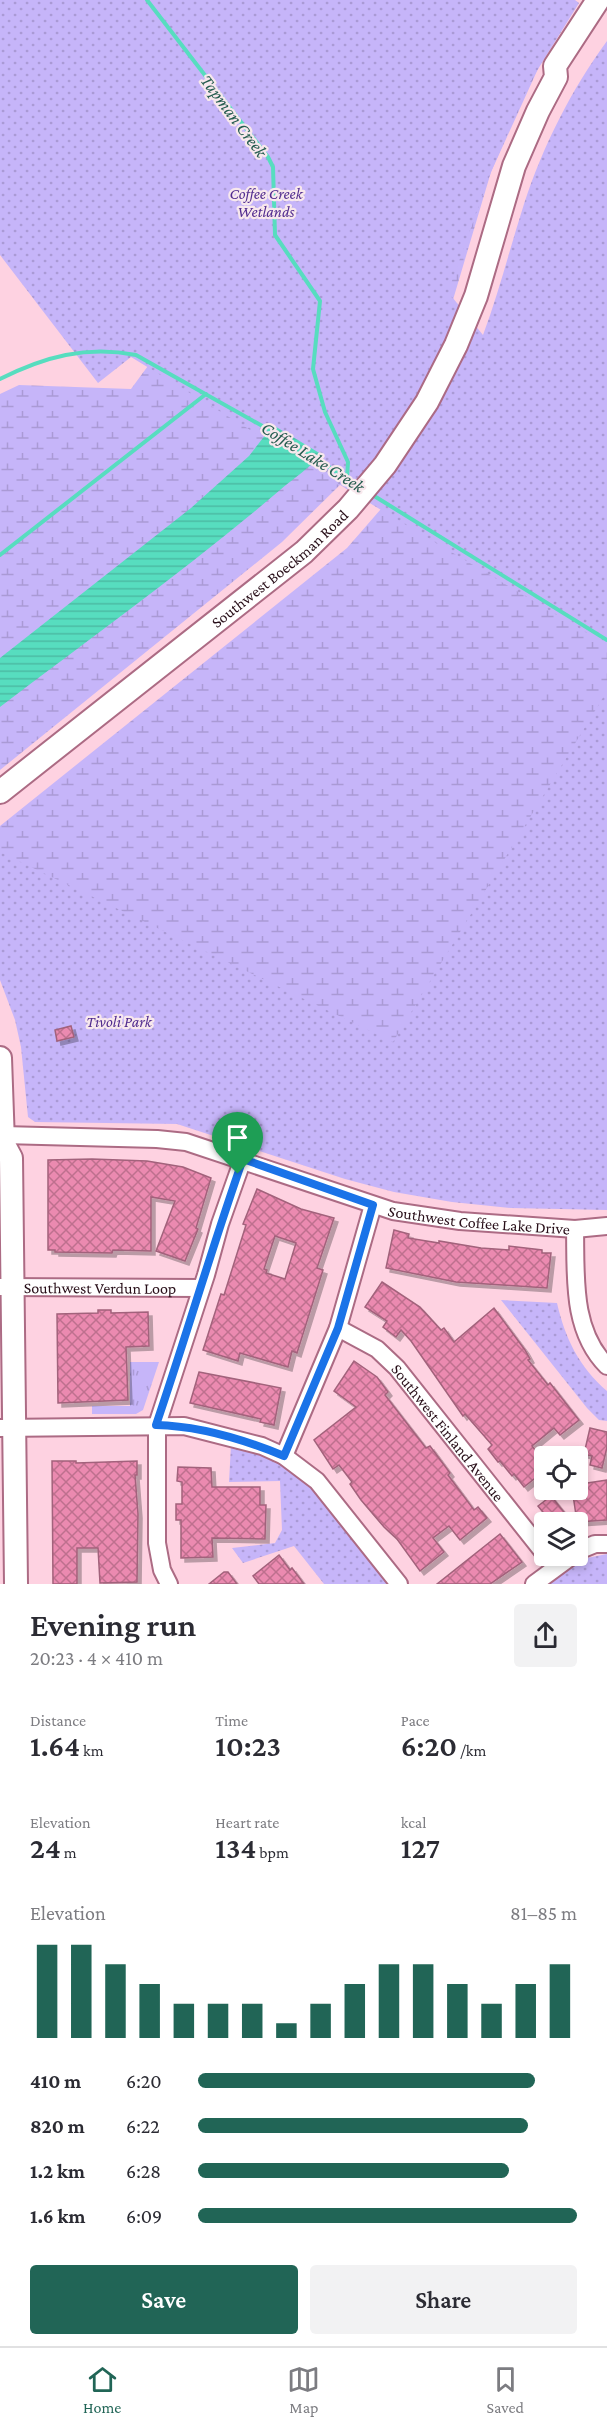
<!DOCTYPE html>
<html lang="en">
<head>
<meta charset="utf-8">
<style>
	body { margin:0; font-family:"Crimson Pro",serif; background:#f2f2f3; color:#2b2b33; height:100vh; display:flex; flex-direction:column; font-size:22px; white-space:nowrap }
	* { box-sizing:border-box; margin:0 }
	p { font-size:20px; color:#7c7c81 }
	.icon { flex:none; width:33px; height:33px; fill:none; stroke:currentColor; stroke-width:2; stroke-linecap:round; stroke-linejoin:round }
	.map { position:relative; height:1584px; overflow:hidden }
	.details { display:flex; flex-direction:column; background:#fff; flex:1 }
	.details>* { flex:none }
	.controls { position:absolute; left:534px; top:1446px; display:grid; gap:12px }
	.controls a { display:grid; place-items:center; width:54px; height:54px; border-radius:6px; background:#fff; box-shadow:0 3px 9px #0003; font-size:30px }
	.pin { position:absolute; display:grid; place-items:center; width:51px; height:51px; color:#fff; margin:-62px -26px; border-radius:50% 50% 50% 0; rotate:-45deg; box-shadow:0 0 6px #0007 }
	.pin .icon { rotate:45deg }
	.round { display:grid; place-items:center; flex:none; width:63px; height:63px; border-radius:6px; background:#f2f2f3 }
	.headline { display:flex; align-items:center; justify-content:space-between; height:102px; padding:0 30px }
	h1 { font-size:33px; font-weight:600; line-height:45px }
	.figures { display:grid; grid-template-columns:repeat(3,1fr); gap:9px; height:102px; padding:6px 30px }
	.figures div { display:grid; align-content:center }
	.figures b { font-size:30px; font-weight:600 }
	.figures small { font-size:16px; font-weight:400 }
	.figures p { font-size:16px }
	.chart { height:168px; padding:12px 30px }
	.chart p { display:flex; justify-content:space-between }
	.chart svg { width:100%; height:108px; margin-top:6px; stroke:#216556; stroke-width:6 }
	.cta { display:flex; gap:12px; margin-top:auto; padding:12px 30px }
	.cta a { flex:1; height:69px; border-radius:6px; background:#216556; color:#fff; font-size:24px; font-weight:600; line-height:69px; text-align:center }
	.cta a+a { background:#f2f2f3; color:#2b2b33 }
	ul { padding:0 30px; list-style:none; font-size:20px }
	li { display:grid; grid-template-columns:96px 72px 1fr; align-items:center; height:45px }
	li i { height:15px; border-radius:8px; background:#216556 }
	.tab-bar { display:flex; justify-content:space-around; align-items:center; height:84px; border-top:2px solid #e1e1e2; background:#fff; font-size:16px; color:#7c7c81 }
	.tab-bar a { display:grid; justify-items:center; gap:3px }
	.tab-bar .selected { color:#216556 }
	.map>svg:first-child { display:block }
	.grass { fill:url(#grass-tufts) }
	.wetland { fill:url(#wetland-marsh) }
	.park { fill:url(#park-dots) }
	.water { fill:url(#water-rules) }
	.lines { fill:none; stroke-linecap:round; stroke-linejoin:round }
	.stream { stroke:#57ddbf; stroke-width:4 }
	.building { fill:url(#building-cross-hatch); stroke:#a2627b; stroke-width:1.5; fill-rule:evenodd; filter:url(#shadow) }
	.street-casing { stroke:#ac6b84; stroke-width:20 }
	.secondary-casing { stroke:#ac6b84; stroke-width:26 }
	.street { stroke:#fff; stroke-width:16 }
	.secondary { stroke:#fff; stroke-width:22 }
	.route-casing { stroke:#fff; stroke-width:12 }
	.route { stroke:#1a73e8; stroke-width:8 }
	.labels { text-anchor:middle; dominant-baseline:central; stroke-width:4.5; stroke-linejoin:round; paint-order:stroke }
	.park-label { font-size:16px; font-style:italic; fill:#512c8f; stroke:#f8e8ed }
	.street-label { font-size:16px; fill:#280f19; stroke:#f8e8ed }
	.water-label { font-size:18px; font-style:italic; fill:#265d50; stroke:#f8e8ed }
</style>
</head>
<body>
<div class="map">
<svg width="607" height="1584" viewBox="0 0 607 1584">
	<defs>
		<pattern id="grass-tufts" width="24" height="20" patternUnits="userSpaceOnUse" patternTransform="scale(1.5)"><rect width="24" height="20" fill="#c6b5f9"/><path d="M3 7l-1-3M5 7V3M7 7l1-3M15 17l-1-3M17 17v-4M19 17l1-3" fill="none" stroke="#aa9ad5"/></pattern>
		<pattern id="wetland-marsh" width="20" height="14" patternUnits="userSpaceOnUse" patternTransform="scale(1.5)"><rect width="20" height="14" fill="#c6b5f9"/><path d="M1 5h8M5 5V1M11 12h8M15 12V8" fill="none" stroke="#aa9ad5"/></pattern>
		<pattern id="park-dots" width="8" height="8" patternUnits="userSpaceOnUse" patternTransform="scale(1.5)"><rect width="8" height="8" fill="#c6b5f9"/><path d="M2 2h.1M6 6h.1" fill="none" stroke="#aa9ad5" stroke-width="1.8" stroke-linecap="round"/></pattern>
		<pattern id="water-rules" width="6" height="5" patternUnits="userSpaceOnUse" patternTransform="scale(1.5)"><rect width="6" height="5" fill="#57ddbf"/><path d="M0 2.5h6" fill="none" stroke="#4cbca4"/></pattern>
		<pattern id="building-cross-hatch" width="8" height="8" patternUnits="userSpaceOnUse" patternTransform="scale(1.5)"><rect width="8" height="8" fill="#eb8ab0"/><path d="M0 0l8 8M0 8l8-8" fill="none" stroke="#be6f8e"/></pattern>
		<filter id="shadow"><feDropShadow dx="4" dy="4" stdDeviation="0" flood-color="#0004"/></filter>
	</defs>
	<rect width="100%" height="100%" fill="#fed2e1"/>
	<polygon class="grass" points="130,1362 159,1362 143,1410 136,1414 92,1414 92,1406 130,1406"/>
	<g class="wetland">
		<polygon points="607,59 607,1183 0,936 0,826 347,548 441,440"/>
		<polygon points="542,60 491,172 444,330 347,478 282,542 0,770 0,394 19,385 131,389 234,249"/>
	</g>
	<g class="park">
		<path d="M0 0H575L579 3 530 82 491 172 448 292 483 335C499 292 510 248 524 204 543 146 571 90 607 41V645L386 513 131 357 98 383 0 255Z"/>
		<polygon points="607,691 607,1210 511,1208 452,1202 394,1192 345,1179 177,1124 35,1122 28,1117 21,1047 15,1020 0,980 0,852 393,1042"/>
		<path d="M501 1300 557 1303C565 1338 579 1367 607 1391V1421L599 1420 587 1408Z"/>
		<polygon points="231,1445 268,1455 305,1478 389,1584 324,1584 294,1546 243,1563 232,1548 275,1543 282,1530 280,1481 229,1482"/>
		<polygon points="607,1554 607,1584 550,1584 582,1559"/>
	</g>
	<path class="water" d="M273 425 321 454C316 463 289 482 280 490 190 567 93 636 0 707V658L191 508 249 456Z"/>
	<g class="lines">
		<g class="stream">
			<polyline points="147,0 268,157 273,167 275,235 320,301 313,369 325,412 348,462 347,478"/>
			<path d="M0 379C44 357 86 345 136 355L273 432"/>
			<polyline points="315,458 357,485"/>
			<polyline points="371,494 607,640"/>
			<polyline points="0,555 206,394"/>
		</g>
	</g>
	<g class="building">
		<polygon points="71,1026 74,1037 57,1041 55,1030"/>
		<polygon points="92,1159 147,1161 183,1167 211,1178 196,1228 198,1229 185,1261 156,1251 175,1201 151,1197 151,1251 113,1250 112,1253 55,1252 55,1250 48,1250 48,1160"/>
		<path d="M257 1189 301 1209 334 1218 317 1268 323 1270 297 1353 292 1351 288 1367 240 1353 238 1361 203 1350 221 1294 224 1295 246 1225 243 1224ZM275 1236 296 1243 285 1279 266 1273 267 1270 264 1269Z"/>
		<polygon points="394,1230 409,1234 408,1238 439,1243 439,1241 481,1248 509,1250 509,1246 542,1250 542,1253 551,1253 547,1288 456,1282 386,1268"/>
		<polygon points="382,1282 420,1307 441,1330 444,1328 454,1342 494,1308 525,1350 530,1359 528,1360 548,1385 550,1383 579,1420 560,1435 554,1428 532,1446 544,1462 544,1471 524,1487 514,1474 512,1476 500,1461 498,1462 488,1449 492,1445 465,1414 463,1416 411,1341 401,1330 396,1337 383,1327 387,1321 365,1307"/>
		<polygon points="98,1310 111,1310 111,1313 148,1312 149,1346 126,1347 128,1400 58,1403 57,1314 98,1313"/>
		<polygon points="354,1361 377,1377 388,1392 385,1395 426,1448 430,1446 450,1473 448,1475 474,1510 478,1507 487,1518 460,1540 449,1526 433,1538 444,1552 420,1571 397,1539 384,1527 361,1500 350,1484 352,1482 339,1465 333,1469 314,1440 356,1407 334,1391"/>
		<polygon points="199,1372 281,1388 274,1425 260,1422 261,1419 190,1403"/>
		<polygon points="590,1428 607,1432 607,1447 602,1468 590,1465 592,1456 584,1454"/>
		<polygon points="52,1461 76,1461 76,1463 137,1461 137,1475 135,1475 138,1514 137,1582 100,1583 98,1548 77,1548 77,1584 53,1584"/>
		<polygon points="178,1467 211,1468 212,1487 260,1487 260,1505 266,1505 265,1539 212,1538 213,1557 181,1558 181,1520 176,1520 176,1504 182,1504 182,1482 177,1481"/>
		<polygon points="607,1480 607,1520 577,1522 573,1495 582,1494 581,1484"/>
		<polygon points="551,1496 572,1522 551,1522 538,1506"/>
		<polygon points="500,1534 522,1562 490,1584 437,1584"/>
		<polygon points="279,1555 290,1570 292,1568 304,1584 259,1584 253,1576"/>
		<polygon points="224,1572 228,1572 237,1584 209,1584"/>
	</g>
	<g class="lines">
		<g class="street-casing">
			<g id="street">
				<path id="s1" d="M3 1135 157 1139 186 1142 393 1211 460 1221 575 1229 607 1226"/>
				<path d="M575 1229C576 1275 571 1330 607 1366"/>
				<path id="s2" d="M0 1287 201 1288"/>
				<path id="s3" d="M338 1328 377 1349 397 1368 544 1553"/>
				<polyline points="0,1428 184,1426 262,1446 284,1456 317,1481 399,1584"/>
				<polyline points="284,1456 338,1328 373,1205"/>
				<polyline points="578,1551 595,1544 607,1544"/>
				<polyline points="169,1584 162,1570 157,1543 157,1425 206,1275 220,1224 243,1159"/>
				<polyline points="534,1584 572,1556"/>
			</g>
		</g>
		<g class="secondary-casing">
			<g id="secondary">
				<path id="s4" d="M0 792 304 552 348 509 385 465 427 402 456 345 476 296 514 166 538 111 556 77 555 66 598 0"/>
				<polyline points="0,1058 3,1143 11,1158 16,1584"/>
			</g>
		</g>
		<use href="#street" class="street"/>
		<use href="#secondary" class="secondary"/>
	</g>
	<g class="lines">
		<g class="route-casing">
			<path id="route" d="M243 1159 373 1205 338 1328 284 1456C243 1439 201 1426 156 1425 186 1337 212 1247 243 1159Z"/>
		</g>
		<use href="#route" class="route"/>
	</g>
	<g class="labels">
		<g class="park-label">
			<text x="266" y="193">Coffee Creek<tspan x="266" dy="18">Wetlands</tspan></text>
			<text x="119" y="1021">Tivoli Park</text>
		</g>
		<g class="street-label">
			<text stroke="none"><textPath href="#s4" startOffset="358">Southwest Boeckman Road</textPath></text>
			<text stroke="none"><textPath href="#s1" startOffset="488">Southwest Coffee Lake Drive</textPath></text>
			<text stroke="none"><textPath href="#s2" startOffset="100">Southwest Verdun Loop</textPath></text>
			<text stroke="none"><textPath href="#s3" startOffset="154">Southwest Finland Avenue</textPath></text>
		</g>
		<g class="water-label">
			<text transform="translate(234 116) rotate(53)">Tapman Creek</text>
			<text transform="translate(313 457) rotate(32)">Coffee Lake Creek</text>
		</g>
	</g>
</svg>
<div class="controls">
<a><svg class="icon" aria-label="locate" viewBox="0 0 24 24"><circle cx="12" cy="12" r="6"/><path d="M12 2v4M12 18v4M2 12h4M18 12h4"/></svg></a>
<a><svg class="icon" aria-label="layers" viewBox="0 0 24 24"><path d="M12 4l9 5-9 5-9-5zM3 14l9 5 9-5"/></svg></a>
</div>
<div class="pin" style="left:238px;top:1174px;background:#1e9e55"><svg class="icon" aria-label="arrive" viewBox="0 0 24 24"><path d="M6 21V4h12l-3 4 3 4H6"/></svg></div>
</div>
<section class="details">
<div class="headline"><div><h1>Evening run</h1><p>20:23 · 4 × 410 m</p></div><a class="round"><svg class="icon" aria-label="share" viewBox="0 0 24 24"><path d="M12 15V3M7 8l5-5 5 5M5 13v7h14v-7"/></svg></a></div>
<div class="figures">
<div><p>Distance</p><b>1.64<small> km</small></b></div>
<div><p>Time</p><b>10:23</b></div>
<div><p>Pace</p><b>6:20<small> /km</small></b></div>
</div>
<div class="figures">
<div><p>Elevation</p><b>24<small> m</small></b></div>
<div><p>Heart rate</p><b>134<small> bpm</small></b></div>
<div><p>kcal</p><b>127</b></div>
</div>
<div class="chart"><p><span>Elevation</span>81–85 m</p>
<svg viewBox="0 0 160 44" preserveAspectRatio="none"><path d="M5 44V6M15 44V6M25 44V14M35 44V22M45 44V30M55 44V30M65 44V30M75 44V38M85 44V30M95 44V22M105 44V14M115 44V14M125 44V22M135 44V30M145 44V22M155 44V14"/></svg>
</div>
<ul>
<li><b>410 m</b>6:20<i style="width:89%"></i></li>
<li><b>820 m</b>6:22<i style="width:87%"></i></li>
<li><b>1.2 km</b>6:28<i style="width:82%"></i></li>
<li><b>1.6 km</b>6:09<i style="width:100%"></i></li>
</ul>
<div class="cta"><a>Save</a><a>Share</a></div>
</section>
<nav class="tab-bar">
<a class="selected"><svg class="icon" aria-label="home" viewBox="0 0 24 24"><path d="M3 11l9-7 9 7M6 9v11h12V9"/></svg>Home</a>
<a><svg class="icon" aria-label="map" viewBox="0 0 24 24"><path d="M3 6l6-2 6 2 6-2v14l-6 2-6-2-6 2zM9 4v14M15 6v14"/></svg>Map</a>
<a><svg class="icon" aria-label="saved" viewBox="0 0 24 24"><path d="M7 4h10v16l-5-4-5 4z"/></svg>Saved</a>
</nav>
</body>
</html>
